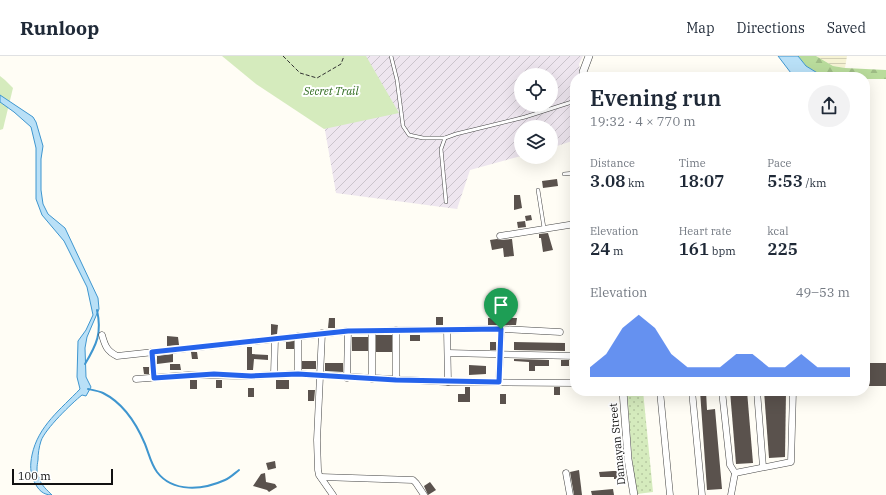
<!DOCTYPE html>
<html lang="en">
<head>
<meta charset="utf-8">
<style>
	body { margin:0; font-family:"IBM Plex Serif",serif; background:#f2f2f3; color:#1f2937; height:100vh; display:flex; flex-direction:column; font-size:15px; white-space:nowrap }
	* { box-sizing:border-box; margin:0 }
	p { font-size:13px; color:#747a83 }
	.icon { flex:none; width:22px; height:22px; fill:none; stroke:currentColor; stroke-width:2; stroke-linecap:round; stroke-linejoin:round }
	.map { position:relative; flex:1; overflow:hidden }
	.panel { position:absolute; left:570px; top:16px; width:300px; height:324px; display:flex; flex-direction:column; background:#fff; border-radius:16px; box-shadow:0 4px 16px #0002 }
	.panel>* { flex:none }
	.controls { position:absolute; left:514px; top:12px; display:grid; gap:8px }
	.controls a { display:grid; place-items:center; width:44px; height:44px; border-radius:50%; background:#fff; box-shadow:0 4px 16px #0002; font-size:20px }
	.scale { position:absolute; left:12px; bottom:10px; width:101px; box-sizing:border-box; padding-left:4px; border:2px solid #111; border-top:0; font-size:11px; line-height:14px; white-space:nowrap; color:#111; -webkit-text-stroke:3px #fff; paint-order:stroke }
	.pin { position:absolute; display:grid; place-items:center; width:34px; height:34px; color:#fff; margin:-41px -17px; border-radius:50% 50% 50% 0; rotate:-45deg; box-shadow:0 0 4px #0007 }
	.pin .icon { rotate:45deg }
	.round { display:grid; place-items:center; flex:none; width:42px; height:42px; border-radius:21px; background:#f2f2f3 }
	.headline { display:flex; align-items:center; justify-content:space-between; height:68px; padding:0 20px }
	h1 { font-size:22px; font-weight:600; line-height:30px }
	.figures { display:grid; grid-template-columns:repeat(3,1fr); gap:6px; height:68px; padding:4px 20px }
	.figures div { display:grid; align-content:center }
	.figures b { font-size:17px; font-weight:600 }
	.figures small { font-size:11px; font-weight:400 }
	.figures p { font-size:11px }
	.chart { height:112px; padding:8px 20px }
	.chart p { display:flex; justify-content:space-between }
	.chart svg { width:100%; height:72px; margin-top:4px; fill:#2563eb; opacity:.7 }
	header { display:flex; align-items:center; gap:24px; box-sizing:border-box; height:56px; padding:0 20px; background:#fff; border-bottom:1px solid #e0e1e3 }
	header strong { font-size:19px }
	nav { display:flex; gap:22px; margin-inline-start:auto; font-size:14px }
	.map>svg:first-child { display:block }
	.industrial { fill:url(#industrial-furrows); fill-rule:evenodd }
	.farmland { fill:url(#farmland-rules) }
	.grass { fill:url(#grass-dots) }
	.forest { fill:url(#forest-firs) }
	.park { fill:#d5ebbd }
	.water { fill:#b9e0f7; stroke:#3f96cf }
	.pier { fill:#fffdf5 }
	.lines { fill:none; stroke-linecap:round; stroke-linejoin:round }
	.stream { stroke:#3f96cf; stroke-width:2 }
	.building { fill:#5a524d }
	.service-casing { stroke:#444; stroke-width:4 }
	.minor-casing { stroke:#444; stroke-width:7 }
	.tertiary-casing { stroke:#444; stroke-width:8 }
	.path { stroke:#333; stroke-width:1; stroke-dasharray:4 2; stroke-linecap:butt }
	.service { stroke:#fff; stroke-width:3 }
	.minor { stroke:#fff; stroke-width:6 }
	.tertiary { stroke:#fff; stroke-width:7 }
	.route-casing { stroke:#fff; stroke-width:8 }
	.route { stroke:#2563eb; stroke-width:5 }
	.labels { text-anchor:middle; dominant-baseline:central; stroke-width:4; stroke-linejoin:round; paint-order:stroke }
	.park-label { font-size:11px; font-style:italic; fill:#2f6b1f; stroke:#fff }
	.street-label { font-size:11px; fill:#111; stroke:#fff }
</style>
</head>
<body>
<header>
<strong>Runloop</strong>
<nav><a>Map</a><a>Directions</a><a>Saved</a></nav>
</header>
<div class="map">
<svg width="886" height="439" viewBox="0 0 886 439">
	<defs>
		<pattern id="industrial-furrows" width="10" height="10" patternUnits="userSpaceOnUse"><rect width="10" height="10" fill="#eee6ef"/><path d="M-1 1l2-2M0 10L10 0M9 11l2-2" fill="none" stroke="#cbc4cc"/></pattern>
		<pattern id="farmland-rules" width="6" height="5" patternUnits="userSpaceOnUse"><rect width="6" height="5" fill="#f6f3d4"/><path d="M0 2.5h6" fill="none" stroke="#d2cfb5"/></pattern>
		<pattern id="grass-dots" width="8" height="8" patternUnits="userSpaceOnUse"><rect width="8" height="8" fill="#d5ebbd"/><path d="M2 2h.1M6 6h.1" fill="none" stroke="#b6c8a1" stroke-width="1.8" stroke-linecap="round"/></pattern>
		<pattern id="forest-firs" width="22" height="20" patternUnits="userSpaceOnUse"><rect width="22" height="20" fill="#b9dc9c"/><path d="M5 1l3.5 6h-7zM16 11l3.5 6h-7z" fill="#9ebc85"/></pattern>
	</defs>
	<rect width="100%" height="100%" fill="#fffdf5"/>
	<path class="industrial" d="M312 0H583L579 8 581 21H575V84L551 92V71H521V100L470 114 457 153 336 137ZM521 19H551V49H521Z"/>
	<polygon class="farmland" points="816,0 847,0 845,12 833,10"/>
	<polygon class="grass" points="627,335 643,335 653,436 637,438 632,402"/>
	<polygon class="forest" points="798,0 816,0 833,10 845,12 886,14 886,25 865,25 865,21 824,21 806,10"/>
	<g class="park">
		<polygon points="222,0 366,0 399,57 324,73 256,28"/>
		<polygon points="0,20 5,24 13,32 3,73 0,74"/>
	</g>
	<g class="water">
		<polygon points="778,0 798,0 806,10 824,21 794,21"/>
		<path d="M0 39 33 61 36 66 43 90 41 103V134L43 148 48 158 65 172 98 242 99 253 87 281 85 292 86 321 91 331 86 340 82 339C72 347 45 373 41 385 39 391 38 398 38 404 37 410 36 416 39 422 41 429 47 434 52 439 43 439 38 434 34 425 30 416 30 409 32 399 38 370 61 353 80 333L77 321 78 285 86 274 93 259 87 231 64 185 42 159 36 143V92L31 71 14 56 0 46Z"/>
	</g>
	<rect class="pier" x="865" y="23" width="21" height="19"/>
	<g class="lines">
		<g class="stream">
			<path d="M85 308C97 288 102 277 97 254"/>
			<path d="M88 333C93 334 99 335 103 337 123 347 137 369 145 388 149 398 151 408 157 416 173 437 203 434 225 424 230 422 235 417 239 414"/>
		</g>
	</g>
	<g class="building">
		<polygon points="557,123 558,130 543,132 542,125"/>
		<polygon points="514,139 520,139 522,152 514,154"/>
		<polygon points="531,159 532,164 526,165 525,160"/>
		<polygon points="525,165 526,171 518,172 517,166"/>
		<polygon points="548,177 553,194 543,196 541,182 539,182 539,178"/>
		<polygon points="497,183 501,184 512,183 514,200 504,201 503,192 492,194 490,184"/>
		<rect x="436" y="261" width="7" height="8"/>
		<polygon points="329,262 335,262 335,272 328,272"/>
		<polygon points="488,262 509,263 509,262 517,262 516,269 488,269"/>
		<polygon points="271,268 278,269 277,278 271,279"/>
		<rect x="376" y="279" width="16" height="17"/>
		<rect x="410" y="279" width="10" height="6"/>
		<polygon points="167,280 178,281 179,289 167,290"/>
		<rect x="352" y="281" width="16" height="14"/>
		<polygon points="294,285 294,293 286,293 286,286"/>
		<rect x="490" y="286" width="6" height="8"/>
		<polygon points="514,286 565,287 565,295 514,294"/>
		<polygon points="247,291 252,291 252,298 268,299 268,304 254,303 253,314 247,314"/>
		<polygon points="191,296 197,296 198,303 192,303"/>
		<polygon points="173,298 173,306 157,308 157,300"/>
		<polygon points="514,303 549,304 549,310 535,310 535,315 529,315 529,306 514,305"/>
		<rect x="561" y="304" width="8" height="6"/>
		<rect x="302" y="305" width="14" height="8"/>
		<polygon points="325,307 343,307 343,316 325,315"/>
		<rect x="865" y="307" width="21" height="23"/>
		<polygon points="170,308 180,308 181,314 170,314"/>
		<polygon points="469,309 486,310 486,318 469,319"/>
		<polygon points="143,311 149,311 149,318 144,318"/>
		<rect x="190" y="324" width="7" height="9"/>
		<rect x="216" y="324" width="6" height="8"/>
		<rect x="276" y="324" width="13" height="9"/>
		<polygon points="465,331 470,331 470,346 458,346 458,338 465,338"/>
		<rect x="554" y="331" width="6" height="8"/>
		<rect x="248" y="332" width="6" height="9"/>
		<polygon points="308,334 315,334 314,345 308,345"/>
		<polygon points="700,335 706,335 707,354 715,353 722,433 707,434"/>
		<polygon points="730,335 747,335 753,407 736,408"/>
		<polygon points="764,335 786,335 785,401 769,402"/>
		<rect x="500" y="338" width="6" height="10"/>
		<polygon points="275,405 276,412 268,414 266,407"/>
		<polygon points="579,414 582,439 574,439 570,416"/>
		<polygon points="613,415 625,415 626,423 614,423 614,421 600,421 599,416"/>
		<polygon points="265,417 266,426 275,428 277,431 269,436 267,434 253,430 261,418"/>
		<polygon points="430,426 436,434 428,439 424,430"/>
		<polygon points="613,433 614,439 592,439 591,435"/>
	</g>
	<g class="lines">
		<g class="service-casing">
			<g id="service">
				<polyline points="391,0 397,24 403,70 409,79 423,82 445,82"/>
				<polyline points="564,118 575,117"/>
				<polyline points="538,134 544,172"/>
				<polyline points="446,146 441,93 445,82 456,78 525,61 575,45"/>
			</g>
		</g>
		<g class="minor-casing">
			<g id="minor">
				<polyline points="500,180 575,168"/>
				<polyline points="447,274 448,326"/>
				<polyline points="322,277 317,384 318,414 319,419 333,439"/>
				<path d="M102 279C105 290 107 295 117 300L348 275 501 273 560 276"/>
				<polyline points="152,296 154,322"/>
				<polyline points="448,297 575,300"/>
				<polyline points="274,318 275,283"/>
				<polyline points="298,318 298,280"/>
				<polyline points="347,322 348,275"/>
				<polyline points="136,323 189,319 251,320 298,318 448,326 575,327"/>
				<polyline points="372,323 372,275"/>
				<polyline points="396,324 396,274"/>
				<polyline points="499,326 501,273"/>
				<polyline points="660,335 670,439"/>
				<polyline points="692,335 702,439"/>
				<polyline points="722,335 730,409 735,417 731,439"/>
				<polyline points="757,335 763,411"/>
				<polyline points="566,417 570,439"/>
				<polyline points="735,417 791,406 793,335"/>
				<polyline points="321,421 413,424 416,427 424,439"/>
			</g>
		</g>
		<g class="tertiary-casing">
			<g id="tertiary">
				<polyline points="583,21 583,16 589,0"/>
				<polyline points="623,335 628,403 634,439"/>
			</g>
		</g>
		<polyline class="path" points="283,0 300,17 317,22 341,8 344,0"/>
		<use href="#service" class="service"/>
		<use href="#minor" class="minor"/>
		<use href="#tertiary" class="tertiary"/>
	</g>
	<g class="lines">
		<g class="route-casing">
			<polygon id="route" points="501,273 499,326 396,324 298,318 251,320 214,318 154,322 152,296 348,275"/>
		</g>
		<use href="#route" class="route"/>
	</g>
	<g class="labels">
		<g class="park-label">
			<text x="331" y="35">Secret Trail</text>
		</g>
		<g class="street-label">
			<text transform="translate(617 388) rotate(-96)">Damayan Street</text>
		</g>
	</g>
</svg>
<div class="controls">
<a><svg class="icon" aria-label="locate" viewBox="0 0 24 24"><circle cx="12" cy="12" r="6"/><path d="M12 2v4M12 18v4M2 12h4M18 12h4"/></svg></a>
<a><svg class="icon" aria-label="layers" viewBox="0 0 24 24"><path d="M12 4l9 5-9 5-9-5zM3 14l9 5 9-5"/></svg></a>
</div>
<div class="scale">100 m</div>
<div class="pin" style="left:501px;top:273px;background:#1e9e55"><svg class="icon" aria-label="arrive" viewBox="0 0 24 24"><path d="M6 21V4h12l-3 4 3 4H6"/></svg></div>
<section class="panel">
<div class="headline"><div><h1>Evening run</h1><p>19:32 · 4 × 770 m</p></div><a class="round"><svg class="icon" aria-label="share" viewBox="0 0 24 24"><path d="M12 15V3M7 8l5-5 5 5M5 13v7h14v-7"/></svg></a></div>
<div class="figures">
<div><p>Distance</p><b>3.08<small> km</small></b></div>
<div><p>Time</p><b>18:07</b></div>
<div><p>Pace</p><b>5:53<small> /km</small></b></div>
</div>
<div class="figures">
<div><p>Elevation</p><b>24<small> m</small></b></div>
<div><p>Heart rate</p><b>161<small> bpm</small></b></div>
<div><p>kcal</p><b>225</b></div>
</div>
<div class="chart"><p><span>Elevation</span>49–53 m</p>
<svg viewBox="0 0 160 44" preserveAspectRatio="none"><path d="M0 44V38L10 30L20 14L30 6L40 14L50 30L60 38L70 38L80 38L90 30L100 30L110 38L120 38L130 30L140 38L150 38L160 38V44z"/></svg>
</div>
</section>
</div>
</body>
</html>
